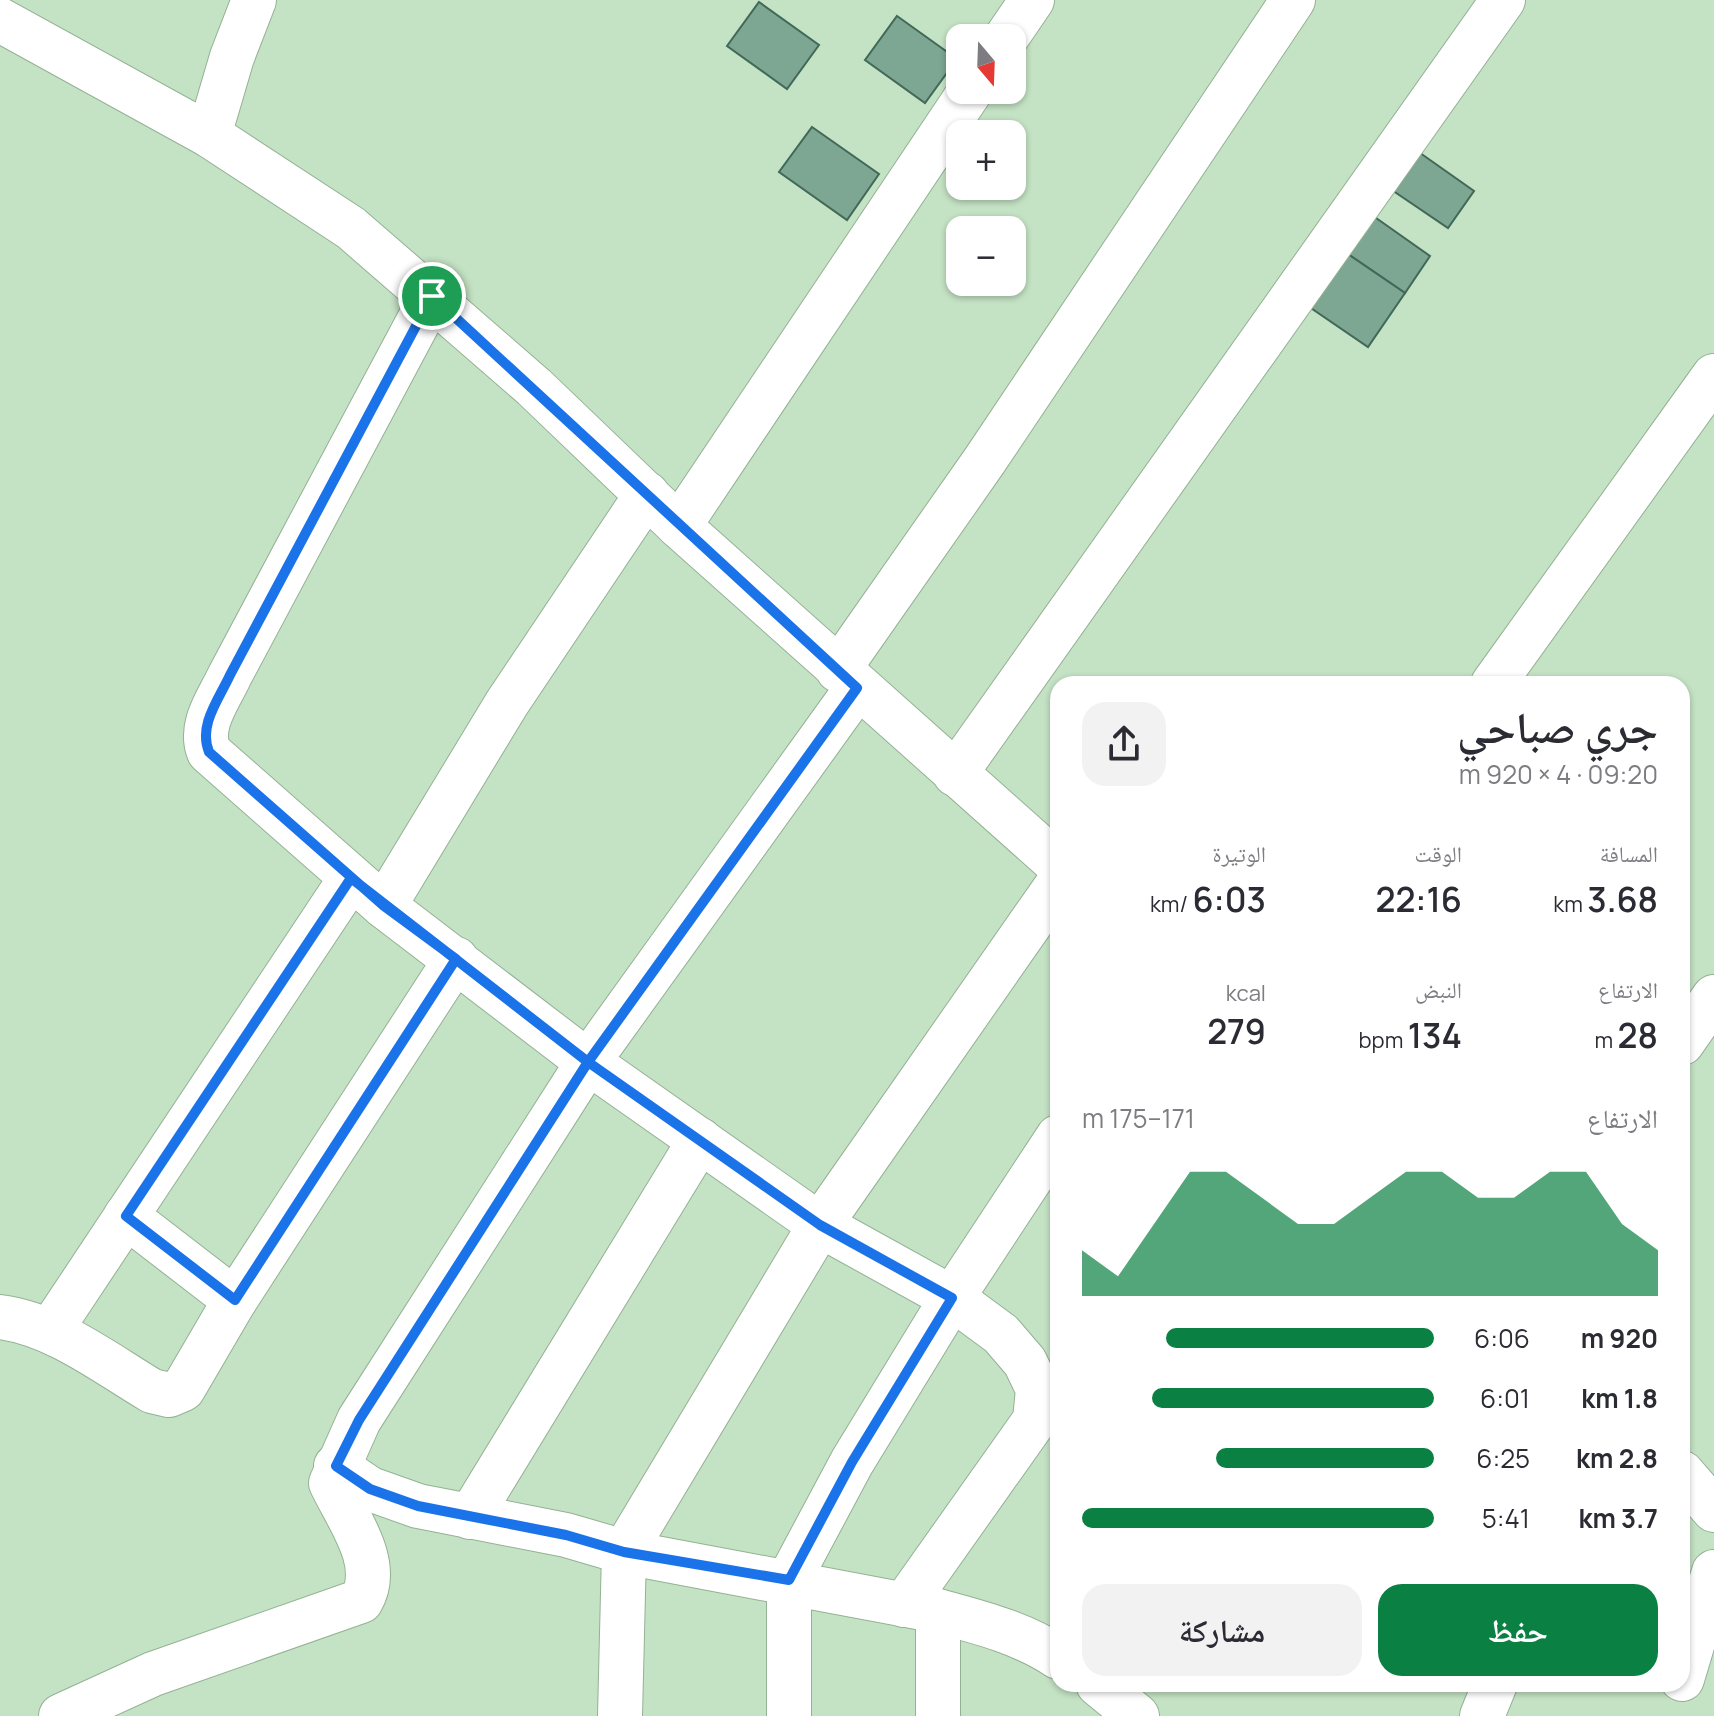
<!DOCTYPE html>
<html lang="ar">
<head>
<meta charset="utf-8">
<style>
	body { margin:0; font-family:Manrope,"Noto Naskh Arabic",sans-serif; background:#f2f2f3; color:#2b2b33; direction:rtl; height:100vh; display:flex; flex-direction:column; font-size:30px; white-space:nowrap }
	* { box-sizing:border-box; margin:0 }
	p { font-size:26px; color:#7c7c81 }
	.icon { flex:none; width:44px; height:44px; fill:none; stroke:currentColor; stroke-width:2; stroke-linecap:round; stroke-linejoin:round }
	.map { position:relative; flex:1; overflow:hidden; direction:ltr }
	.details { position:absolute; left:1050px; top:676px; width:640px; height:1016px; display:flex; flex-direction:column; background:#fff; border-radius:24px; box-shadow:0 2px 6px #0004; direction:rtl }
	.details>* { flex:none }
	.needle { width:52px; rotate:161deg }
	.buttons { position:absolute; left:946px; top:24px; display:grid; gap:16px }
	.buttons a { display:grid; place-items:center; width:80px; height:80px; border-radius:16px; background:#fff; box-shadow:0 2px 6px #0004; font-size:40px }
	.pin { position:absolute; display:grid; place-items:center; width:68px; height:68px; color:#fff; margin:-34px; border:4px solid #fff; border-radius:50%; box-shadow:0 2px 8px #0007 }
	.round { display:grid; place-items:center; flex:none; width:84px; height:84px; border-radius:24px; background:#f2f2f3 }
	.head { display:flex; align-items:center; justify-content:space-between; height:136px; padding:0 32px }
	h1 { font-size:44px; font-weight:600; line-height:60px }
	.metrics { display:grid; grid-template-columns:repeat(3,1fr); gap:12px; height:136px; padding:8px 32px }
	.metrics div { display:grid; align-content:center }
	.metrics b { font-size:34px; font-weight:600 }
	.metrics small { font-size:22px; font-weight:400 }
	.metrics p { font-size:22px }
	.chart { height:224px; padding:16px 32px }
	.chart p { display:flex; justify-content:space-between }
	.chart svg { width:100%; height:144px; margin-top:8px; fill:#0b8043; opacity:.7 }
	.cta { display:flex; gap:16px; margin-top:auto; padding:16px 32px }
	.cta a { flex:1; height:92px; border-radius:24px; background:#0b8043; color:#fff; font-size:32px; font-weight:600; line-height:92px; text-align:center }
	.cta a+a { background:#f2f2f3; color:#2b2b33 }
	ul { padding:0 32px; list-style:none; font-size:26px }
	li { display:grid; grid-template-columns:128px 96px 1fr; align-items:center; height:60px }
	li i { height:20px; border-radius:10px; background:#0b8043 }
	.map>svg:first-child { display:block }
	.building { fill:#7da693; stroke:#426958; stroke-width:2 }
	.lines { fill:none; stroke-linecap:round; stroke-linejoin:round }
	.minor-casing { stroke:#94b194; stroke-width:46 }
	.major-casing { stroke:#94b194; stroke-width:46 }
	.minor { stroke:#fff; stroke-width:44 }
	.major { stroke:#fff; stroke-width:44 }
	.route-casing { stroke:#fff; stroke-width:16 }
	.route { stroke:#1a73e8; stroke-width:10 }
</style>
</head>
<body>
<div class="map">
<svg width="1714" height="1716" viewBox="0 0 1714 1716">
	<rect width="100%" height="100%" fill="#c4e2c4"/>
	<g class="building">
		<polygon points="759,2 819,45 787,89 727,46"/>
		<polygon points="897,16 957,59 925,103 865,60"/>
		<polygon points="812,127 879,174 847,220 779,172"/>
		<polygon points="1413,148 1474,191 1448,228 1386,186"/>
		<polygon points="1369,213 1430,256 1405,293 1342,250"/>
		<polygon points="1342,250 1405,293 1368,347 1305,304"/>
	</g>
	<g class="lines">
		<g class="minor-casing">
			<g id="minor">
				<polyline points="1006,38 1032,0"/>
				<polyline points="209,135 232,57 254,0"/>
				<path d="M432 296 230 675C219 699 198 725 209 752L384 906 588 1062 820 1225 952 1298 1001 1334 1025 1362 1038 1389 1035 1420 904 1605"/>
				<polyline points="679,526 971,90"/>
				<polyline points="838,670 985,460 1293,0"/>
				<polyline points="1493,684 1714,376"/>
				<polyline points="955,774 1503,0"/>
				<polyline points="384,906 507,703 647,494"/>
				<polyline points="1682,1043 1714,997"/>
				<polyline points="126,1216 235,1300"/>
				<path d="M0 1317C55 1324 105 1363 152 1391L169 1395 183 1389 235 1300 456 959"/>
				<polyline points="50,1331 351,878"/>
				<path d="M336 1466 370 1489 418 1506 566 1535 624 1552 938 1611C979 1622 1022 1633 1058 1657"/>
				<polyline points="470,1517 700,1140"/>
				<polyline points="938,1611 938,1716"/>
				<polyline points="1682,1679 1714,1572"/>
				<polyline points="1098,1684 1137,1716"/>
				<path d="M61 1716 153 1674 361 1601C383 1564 348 1519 331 1483L359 1420 588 1062 857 688"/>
				<polyline points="620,1716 624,1552 820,1225 1058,884"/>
				<polyline points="789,1716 789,1580 852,1462 952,1298 1058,1137"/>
				<polyline points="1482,1716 1495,1684"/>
			</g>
		</g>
		<g class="major-casing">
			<g id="major">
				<polyline points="0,20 209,135 351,228 534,387 679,526 1058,864"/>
				<polyline points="1682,1473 1714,1510"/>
			</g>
		</g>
		<use href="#minor" class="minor"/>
		<use href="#major" class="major"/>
	</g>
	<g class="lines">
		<g class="route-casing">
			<path id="route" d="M432 296 230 675C219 699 198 725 209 752L384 906 456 959 235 1300 126 1216 351 878 588 1062 820 1225 952 1298 852 1462 789 1580 624 1552 566 1535 418 1506 370 1489 336 1466 359 1420 588 1062 857 688 432 296"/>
		</g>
		<use href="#route" class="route"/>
	</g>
</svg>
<div class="buttons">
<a><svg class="needle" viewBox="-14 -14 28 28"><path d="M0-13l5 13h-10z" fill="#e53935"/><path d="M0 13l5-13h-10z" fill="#7c7c81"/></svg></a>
<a>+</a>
<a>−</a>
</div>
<div class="pin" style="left:432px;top:296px;background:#1e9e55"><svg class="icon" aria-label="arrive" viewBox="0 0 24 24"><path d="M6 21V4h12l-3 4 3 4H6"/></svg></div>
<section class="details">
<div class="head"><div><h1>جري صباحي</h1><p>09:20 · 4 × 920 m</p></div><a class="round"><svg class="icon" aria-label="share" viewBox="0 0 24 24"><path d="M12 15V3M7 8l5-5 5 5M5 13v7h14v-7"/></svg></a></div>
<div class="metrics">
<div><p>المسافة</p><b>3.68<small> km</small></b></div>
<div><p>الوقت</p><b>22:16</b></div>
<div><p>الوتيرة</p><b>6:03<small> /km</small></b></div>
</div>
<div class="metrics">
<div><p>الارتفاع</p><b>28<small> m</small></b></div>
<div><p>النبض</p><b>134<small> bpm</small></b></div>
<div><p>kcal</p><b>279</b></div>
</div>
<div class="chart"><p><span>الارتفاع</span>171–175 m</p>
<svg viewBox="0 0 160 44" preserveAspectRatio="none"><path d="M0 44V30L10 38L20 22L30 6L40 6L50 14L60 22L70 22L80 14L90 6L100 6L110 14L120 14L130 6L140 6L150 22L160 30V44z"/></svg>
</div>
<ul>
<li><b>920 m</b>6:06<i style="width:76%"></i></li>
<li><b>1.8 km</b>6:01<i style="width:80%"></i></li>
<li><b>2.8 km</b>6:25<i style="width:62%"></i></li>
<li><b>3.7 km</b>5:41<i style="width:100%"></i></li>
</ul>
<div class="cta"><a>حفظ</a><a>مشاركة</a></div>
</section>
</div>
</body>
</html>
